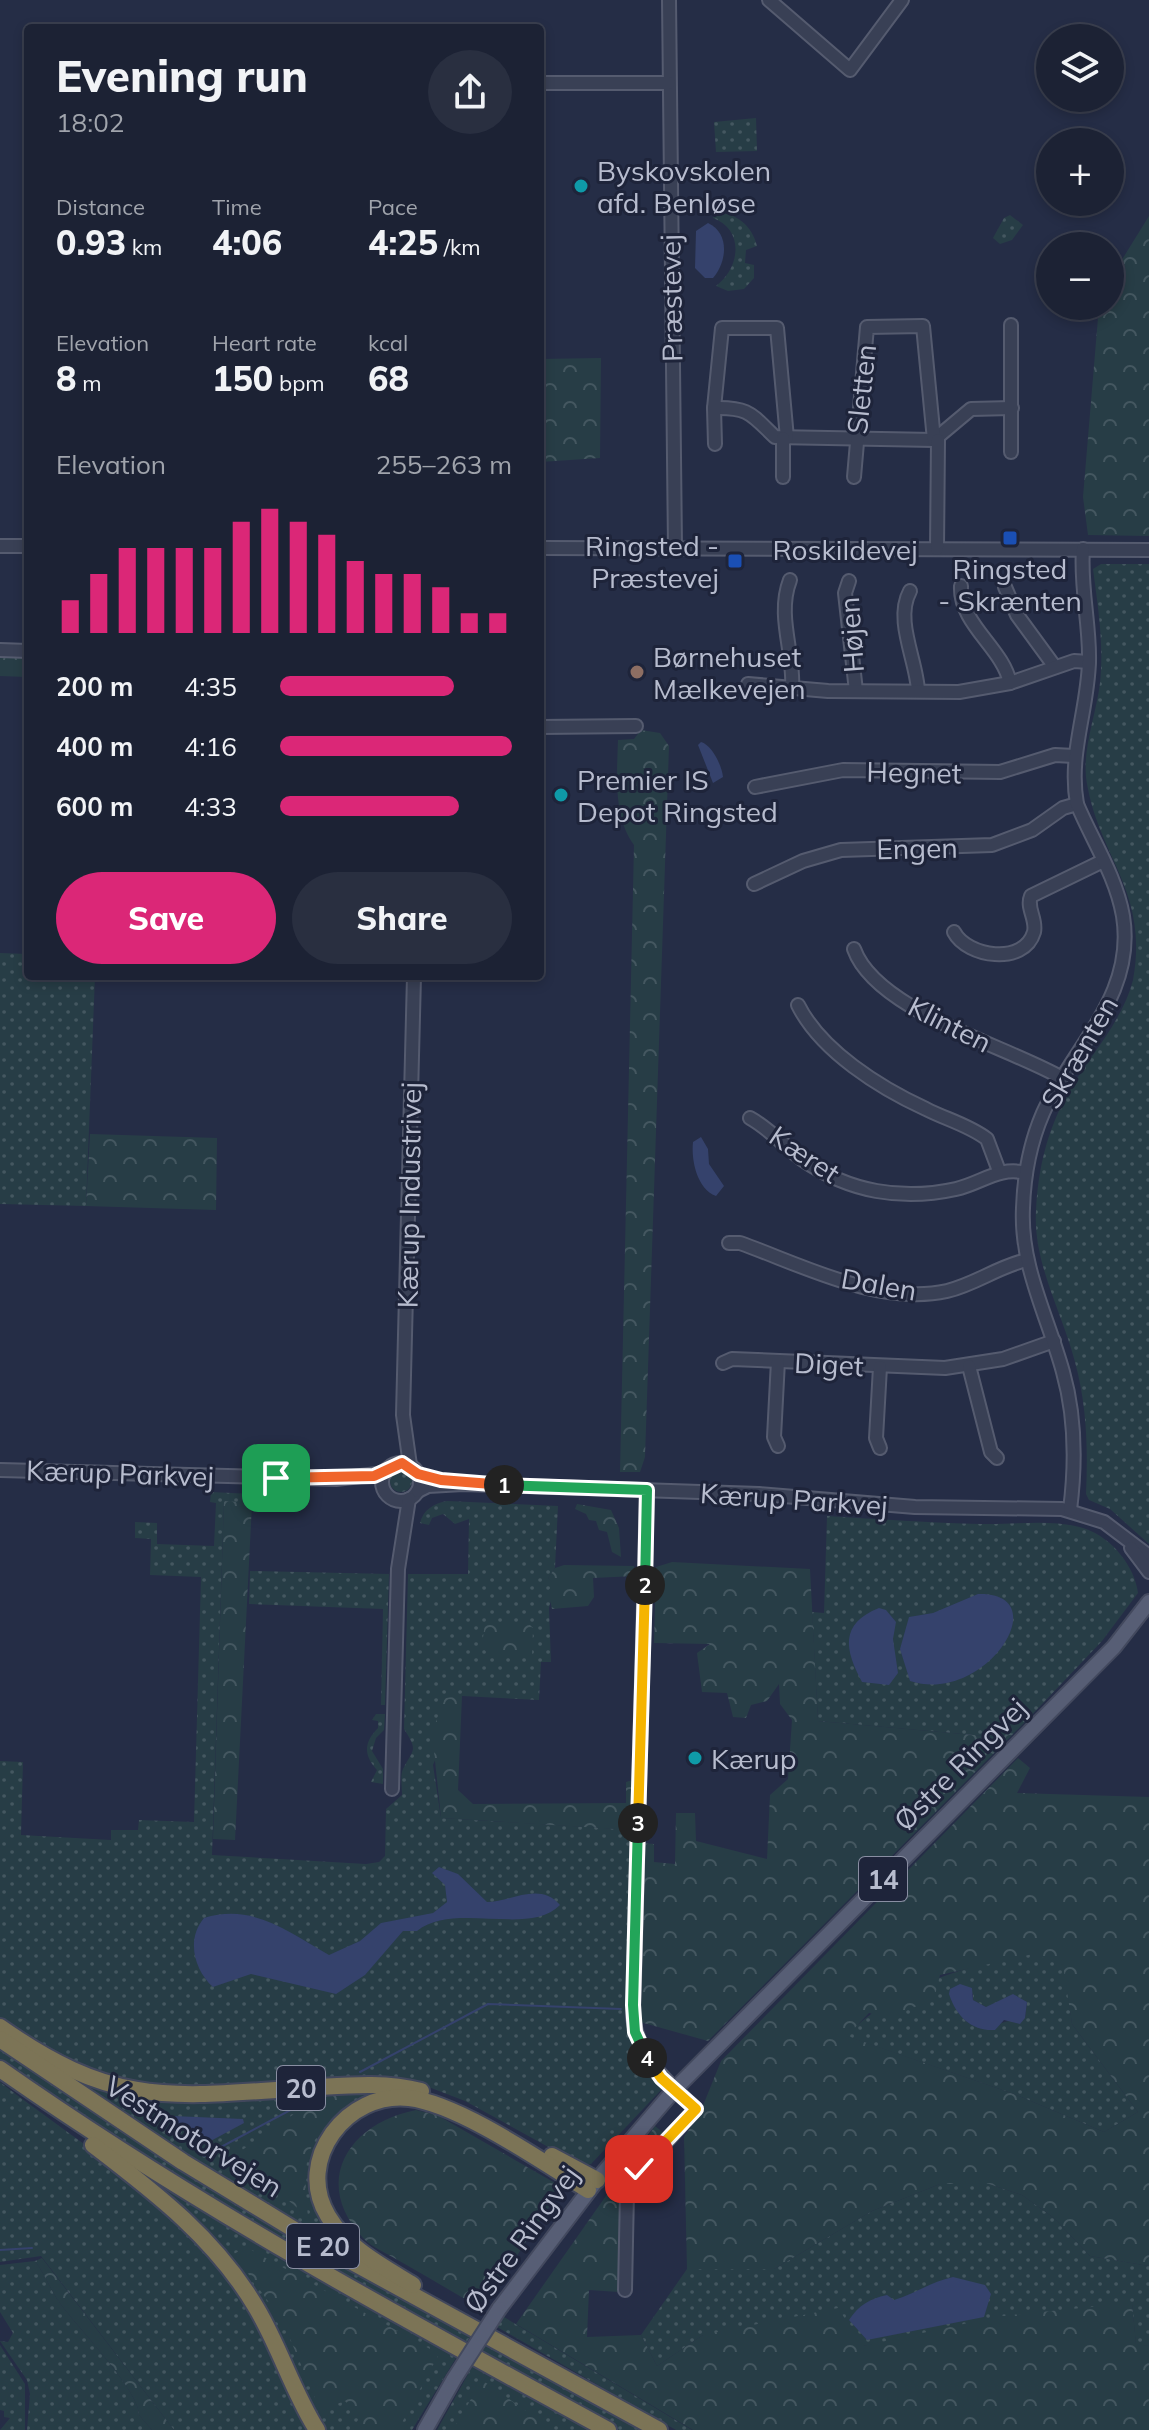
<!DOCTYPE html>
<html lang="en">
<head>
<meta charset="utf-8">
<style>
	body { margin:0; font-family:Mulish,sans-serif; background:#292f40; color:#f1f3f6; height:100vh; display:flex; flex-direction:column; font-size:30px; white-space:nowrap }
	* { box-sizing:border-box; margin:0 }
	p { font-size:26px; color:#a0a4ac }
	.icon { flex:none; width:44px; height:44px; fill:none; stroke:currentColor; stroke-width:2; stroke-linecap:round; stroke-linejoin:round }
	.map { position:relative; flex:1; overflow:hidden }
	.drawer { position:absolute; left:24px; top:24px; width:520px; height:956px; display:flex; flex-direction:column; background:#1c2234; border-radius:8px; box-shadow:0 4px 12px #0003,0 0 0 2px #3a3f4f }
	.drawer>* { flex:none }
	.tools { position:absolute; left:1036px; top:24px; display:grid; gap:16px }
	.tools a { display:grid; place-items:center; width:88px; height:88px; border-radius:50%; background:#1c2234; box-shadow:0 4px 12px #0003,0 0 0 2px #3a3f4f; font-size:40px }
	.pin { position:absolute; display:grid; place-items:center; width:68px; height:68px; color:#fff; margin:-34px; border-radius:16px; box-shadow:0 4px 12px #0006 }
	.km { position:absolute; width:40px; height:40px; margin:-20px; border-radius:50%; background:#222; color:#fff; font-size:22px; line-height:40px; text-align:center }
	.round { display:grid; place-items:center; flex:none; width:84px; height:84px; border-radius:42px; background:#292f40 }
	.summary { display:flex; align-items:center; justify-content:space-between; height:136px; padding:0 32px }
	h1 { font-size:44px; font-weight:800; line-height:60px }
	.stats { display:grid; grid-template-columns:repeat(3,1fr); gap:12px; height:136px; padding:8px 32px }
	.stats div { display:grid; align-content:center }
	.stats b { font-size:34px; font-weight:800 }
	.stats small { font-size:22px; font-weight:400 }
	.stats p { font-size:22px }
	.chart { height:224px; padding:16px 32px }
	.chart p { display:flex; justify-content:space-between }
	.chart svg { width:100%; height:144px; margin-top:8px; stroke:#db2777; stroke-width:6 }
	.primary-button { display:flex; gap:16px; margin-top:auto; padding:16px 32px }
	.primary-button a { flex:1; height:92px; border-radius:48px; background:#db2777; color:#fff; font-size:32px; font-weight:800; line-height:92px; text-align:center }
	.primary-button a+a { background:#292f40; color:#f1f3f6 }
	ul { padding:0 32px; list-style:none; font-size:26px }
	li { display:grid; grid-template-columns:128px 96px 1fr; align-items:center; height:60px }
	li i { height:20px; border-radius:10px; background:#db2777 }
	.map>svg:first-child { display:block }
	.grass { fill:url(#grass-dots); fill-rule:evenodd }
	.forest { fill:url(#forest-crowns); fill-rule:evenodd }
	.water { fill:#35426c }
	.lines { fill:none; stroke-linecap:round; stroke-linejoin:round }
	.stream { stroke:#35426c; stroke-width:2 }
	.minor-casing { stroke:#555b6f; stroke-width:16 }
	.major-casing { stroke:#43495e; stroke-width:18 }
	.highway-casing { stroke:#41475c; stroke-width:20 }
	.minor { stroke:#394055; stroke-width:12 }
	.major { stroke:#575e75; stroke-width:14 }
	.highway { stroke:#7c7456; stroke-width:16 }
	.major-bridge-casing { stroke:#43495e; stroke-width:18; stroke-linecap:butt }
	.major-bridge { stroke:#575e75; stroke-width:14 }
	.split-1-casing { stroke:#fff; stroke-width:16 }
	.split-2-casing { stroke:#fff; stroke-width:16 }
	.split-3-casing { stroke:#fff; stroke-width:16 }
	.split-4-casing { stroke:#fff; stroke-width:16 }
	.split-5-casing { stroke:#fff; stroke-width:16 }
	.split-1 { stroke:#f0652b; stroke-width:10 }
	.split-2 { stroke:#22a559; stroke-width:10 }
	.split-3 { stroke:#f5b400; stroke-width:10 }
	.split-4 { stroke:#22a559; stroke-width:10 }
	.split-5 { stroke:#f5b400; stroke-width:10 }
	.culture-dot { fill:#0f9aa8; stroke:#1e243a; stroke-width:3 }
	.transit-dot { fill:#1a4fb4; stroke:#1e243a; stroke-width:3 }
	.education-dot { fill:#8d6e63; stroke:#1e243a; stroke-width:3 }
	.labels { text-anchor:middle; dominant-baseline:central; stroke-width:6; stroke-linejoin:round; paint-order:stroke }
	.shield { fill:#1e243a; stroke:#898ea2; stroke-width:2 }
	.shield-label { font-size:26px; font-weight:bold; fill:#b7bcce }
	.poi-label { font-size:28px; fill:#b7bcce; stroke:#1e243a; text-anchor:start }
	.street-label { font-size:28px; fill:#b7bcce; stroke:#1e243a }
</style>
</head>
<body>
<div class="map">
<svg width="1149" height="2430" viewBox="0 0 1149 2430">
	<defs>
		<pattern id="grass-dots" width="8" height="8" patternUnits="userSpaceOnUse" patternTransform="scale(2)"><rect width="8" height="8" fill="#273d46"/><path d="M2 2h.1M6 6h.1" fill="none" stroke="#445760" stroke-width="1.8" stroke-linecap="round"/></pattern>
		<pattern id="forest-crowns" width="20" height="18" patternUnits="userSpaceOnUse" patternTransform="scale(2)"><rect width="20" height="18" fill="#273d46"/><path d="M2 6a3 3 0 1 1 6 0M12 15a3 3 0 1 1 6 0" fill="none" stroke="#445760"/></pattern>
	</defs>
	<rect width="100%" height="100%" fill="#252d46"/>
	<g class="grass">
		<polygon points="756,118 757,151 716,152 714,122"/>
		<path d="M715 212C736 213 752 225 757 246L746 250 745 263 754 265V278L744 289 728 291 716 286C740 268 745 230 713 218Z"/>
		<polygon points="1010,215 1023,225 1012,240 1000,244 993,238 1004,218"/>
		<path d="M1101 564H1149V1544L1110 1509 1089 1500 1086 1494C1088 1449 1087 1406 1075 1362 1062 1312 1033 1263 1036 1211 1038 1169 1047 1131 1067 1095 1088 1057 1122 1023 1133 980 1149 892 1100 859 1087 784 1081 751 1096 716 1100 683 1104 644 1098 607 1093 569Z"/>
		<polygon points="0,953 28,954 28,976 95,976 86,1206 0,1204"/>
		<circle cx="401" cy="1481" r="11"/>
		<path d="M211 1492 252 1494V1503L224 1502 212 1855 366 1864 379 1862 385 1856 386 1809 402 1795C402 1787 400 1775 403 1769 414 1748 418 1751 404 1729L408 1574H468L469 1519 455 1524 443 1514 432 1518 429 1525 420 1523C423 1510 434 1503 447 1501L558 1506 555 1568 548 1578 555 1584 549 1608 551 1662H541L539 1700 462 1696 433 1765 441 1818 636 1830 629 2028 636 2052 662 2089 591 2164 581 2165 465 2101 426 2086 138 2087 56 2057 0 2019V1761L23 1762 21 1835 111 1840V1830H138L139 1820 194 1822 201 1577 150 1575 151 1539 135 1538V1522L157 1523V1544L214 1546 216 1503 210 1502Z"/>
		<path d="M827 1516C879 1519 930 1523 981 1524 1015 1525 1054 1518 1086 1529 1112 1538 1135 1567 1138 1593L1102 1641 1025 1722 1027 1713 1019 1715 996 1737 818 1721 812 1612 824 1613Z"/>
		<polygon points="250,1571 389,1574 385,1705 381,1705 383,1609 249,1604"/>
		<path d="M376 1714H385L384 1730 376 1738 372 1751 383 1769V1784L371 1782 377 1770C363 1755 364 1742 378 1728V1721L372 1720Z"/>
		<path d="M1032 1953 1064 1965 1072 2024 1138 2112 1104 2132 1014 2094 846 2036C897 1984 964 1967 1032 1953ZM955 1987 973 1994V2000L986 2007 1027 2002 1025 2018C1002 2020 972 2038 960 2013 955 2004 951 2000 950 1990Z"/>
		<polygon points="0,2047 472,2334 464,2346 267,2236 0,2063"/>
		<polygon points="53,2064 97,2085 405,2094 330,2129 317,2202 381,2271 141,2127"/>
		<path d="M0 2082C71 2137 169 2198 223 2269 260 2317 283 2376 308 2430H174L41 2256 0 2262Z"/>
		<polygon points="136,2171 259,2246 456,2358 412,2430 322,2430 270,2325"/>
		<polygon points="940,2184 989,2184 1022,2195 1054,2218 1090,2256 1149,2266 1149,2346 1136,2345 1132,2304 863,2346 703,2335 657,2366 641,2335 687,2269 774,2269 872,2211"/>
		<path d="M35 2261C44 2273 49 2286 57 2299 72 2322 140 2390 139 2415L152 2430H27L30 2394 27 2380 0 2341 8 2342 13 2333 0 2312V2265Z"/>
		<polygon points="504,2317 692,2430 676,2430 497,2327"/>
		<polygon points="487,2343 648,2430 619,2430 479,2354"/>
		<polygon points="0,2345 25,2384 25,2430 0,2430 10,2418 4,2417 4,2411 0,2410"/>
		<polygon points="472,2367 589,2430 437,2430"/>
	</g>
	<g class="forest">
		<polygon points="1149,216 1149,536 1088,535 1083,497 1099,306 1110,306 1110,279"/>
		<polygon points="601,358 600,458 540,462 540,359"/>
		<polygon points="28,656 28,677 0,676 0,657"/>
		<path d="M641 730 660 733 669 746 645 1457 640 1472H620L634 845C613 816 617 774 618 740L634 739Z"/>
		<polygon points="90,1134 217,1138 216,1210 86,1206"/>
		<polygon points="224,1501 252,1503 235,1840 213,1839"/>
		<polygon points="577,1504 611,1510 619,1528 621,1557 612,1552 607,1532 599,1530 596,1521 589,1520 586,1514 575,1509"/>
		<polygon points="672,1562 810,1569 818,1721 996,1737 1019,1715 1028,1711 1025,1722 708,2041 640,2022 637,2003 641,1843 654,1844 654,1862 675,1864 676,1813 695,1813 696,1841 767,1859 770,1795 788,1779 792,1720 780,1704 779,1684 767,1701 751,1705 746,1718 733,1717 727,1693 702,1692 697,1653 710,1644 654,1643 656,1567"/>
		<polygon points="564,1565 634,1566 635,1576 593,1578 594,1597 588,1606 552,1609 548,1591 554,1584 548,1578 555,1568"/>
		<polygon points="485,1623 530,1625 533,1628 532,1655 488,1655 482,1645"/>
		<polygon points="462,1696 458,1790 473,1804 626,1803 626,1782 636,1779 632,1830 441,1818 432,1732 445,1698"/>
		<path d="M1018 1758 1030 1768 1017 1793 1149 1797V2266L1090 2256 1054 2218 1022 2195 989 2184H940L872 2211 774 2269H687L684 2137 700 2113 721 2061ZM1033 1954 1063 1965 1072 2024 1138 2112 1104 2132 1014 2094 847 2036 869 2013 888 2018 934 1999 940 1975Z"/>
		<path d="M354 2092C308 2145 301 2146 308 2217L235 2155 323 2094Z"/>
		<path d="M416 2110 437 2115 562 2187 482 2309C453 2292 424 2275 396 2259 386 2253 372 2247 364 2239 310 2182 349 2123 416 2110Z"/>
		<polygon points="655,2126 665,2134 623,2189 619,2292 589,2290 587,2337 641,2335 657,2366 703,2335 838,2308 863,2346 1000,2316 1132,2303 1136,2344 1149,2346 1149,2430 693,2430 516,2324"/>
		<polygon points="246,2247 439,2354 398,2430 353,2430 359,2418 345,2401 320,2410 283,2322 234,2254"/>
		<path d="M42 2258 174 2430H152L139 2415C140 2390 72 2322 57 2299 49 2286 44 2273 35 2261Z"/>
		<polygon points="482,2380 553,2430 453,2430"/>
	</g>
	<g class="water">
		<path d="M708 223C730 233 727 262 713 278H705L695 268 696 231Z"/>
		<path d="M701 742C712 745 722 766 723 777L713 783 698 745Z"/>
		<path d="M701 1137 708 1149 709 1164 724 1186 716 1196C697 1189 691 1160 693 1142Z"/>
		<path d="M978 1594C1059 1592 985 1706 910 1681L900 1649 909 1617 933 1613Z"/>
		<path d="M879 1608 886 1610 896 1622 893 1639 898 1673 889 1685 862 1682C845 1650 839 1624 879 1608Z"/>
		<path d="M439 1867 458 1874 487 1902C510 1902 540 1881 560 1905 529 1937 454 1901 417 1931H403L365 1975 336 1994 251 1974 213 1987C194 1970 186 1939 204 1918 253 1903 289 1932 329 1955L360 1941 381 1923 433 1913 447 1902 445 1885 432 1873Z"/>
		<path d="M960 1984 972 1988 973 2000 986 2007 1013 1994 1027 2002 1025 2018 1020 2024 1004 2020 995 2030C972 2031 957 2018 949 1994L950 1989Z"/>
		<polygon points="173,2116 243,2119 244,2123 207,2143 171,2120"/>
		<path d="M953 2277 985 2285 991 2294 984 2317 867 2340 849 2320C859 2305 869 2299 887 2295L894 2300C915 2294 930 2282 953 2277Z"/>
	</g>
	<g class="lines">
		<g class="stream">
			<polyline points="360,2072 488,2004 621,2009"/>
			<polyline points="204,2156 315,2097"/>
			<polyline points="0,2250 32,2248"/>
		</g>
		<g class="minor-casing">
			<g id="minor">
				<polyline points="669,0 675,548"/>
				<polyline points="769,0 850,70 902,0"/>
				<polyline points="540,83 669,83"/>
				<path d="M714 408C749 407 751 414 775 437L934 440 971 409 1012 408"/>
				<polyline points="715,444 714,408 722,328 777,328 787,438"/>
				<polyline points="1011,452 1011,325"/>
				<polyline points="783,477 783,438"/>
				<polyline points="854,477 867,327 923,326 934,440"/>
				<polyline points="0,546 28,546"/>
				<polyline points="540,548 1149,550"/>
				<polyline points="937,549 938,440"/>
				<path d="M790 580C776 616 795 654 792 689"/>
				<polyline points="849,581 845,593 856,691"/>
				<path d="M961 586C959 624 1003 648 1010 683"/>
				<polyline points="1005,587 1017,615 1055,667"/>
				<path d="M910 591C894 620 917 661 918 691"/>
				<polyline points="0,650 28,651"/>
				<polyline points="748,684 828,691 959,692 1010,683 1074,661 1089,662"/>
				<polyline points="540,727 636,726"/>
				<polyline points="755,787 843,770 1000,772 1055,755 1074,756"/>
				<polyline points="754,884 803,861 841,850 992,845 1032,830 1063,808 1077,804"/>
				<path d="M954 932C967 957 1024 966 1034 932 1037 919 1026 908 1031 896L1103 861"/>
				<path d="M854 949C876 1011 1009 1047 1062 1078"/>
				<path d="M798 1005C821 1051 880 1088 926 1109 945 1119 969 1125 987 1139L999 1171"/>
				<path d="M750 1118C770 1129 785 1147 803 1160 849 1192 902 1201 956 1189 982 1183 999 1166 1026 1173"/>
				<path d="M729 1243H740C802 1265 879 1306 947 1291 976 1284 999 1266 1027 1260"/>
				<polyline points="723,1363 732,1359 945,1368 1003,1359 1054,1341"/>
				<polyline points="969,1366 991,1452 997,1458"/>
				<polyline points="880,1367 876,1438 880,1448"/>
				<polyline points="778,1446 774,1437 778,1361"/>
				<circle cx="401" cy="1482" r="19"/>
				<polyline points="410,1465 403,1415 414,976"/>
				<polyline points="0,1470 336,1479 385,1473"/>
				<polyline points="418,1491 428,1486 463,1484 759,1494 915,1507 1062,1509 1104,1522 1149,1556"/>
				<path d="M1070 1510C1076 1463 1076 1418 1063 1372 1048 1317 1020 1266 1023 1208 1024 1176 1030 1143 1043 1113 1073 1046 1136 996 1123 916 1116 876 1092 840 1077 804 1068 754 1088 710 1089 661 1090 624 1080 587 1083 549"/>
				<polyline points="1131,1548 1149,1572"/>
				<polyline points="392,1789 398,1569 409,1499"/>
				<path d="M625 2290 627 2193 631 2181 696 2109C666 2081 640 2060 633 2018L647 1490"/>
			</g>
		</g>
		<g class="major-casing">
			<g id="major">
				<polyline points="499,2309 597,2180 675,2089 1114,1647 1149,1602"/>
				<polyline points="425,2430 454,2379"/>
			</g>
		</g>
		<g class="highway-casing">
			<g id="highway">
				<path d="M0 2027C115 2108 171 2097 304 2088 343 2086 382 2081 421 2091"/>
				<polyline points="0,2039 183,2162 303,2235 659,2430"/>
				<path d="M0 2069C194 2205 400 2317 608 2430"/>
				<path d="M93 2145C156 2193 217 2240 257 2309 280 2348 293 2392 317 2430"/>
				<polyline points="552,2156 597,2180"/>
				<path d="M413 2285C382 2266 347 2248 328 2216 294 2160 347 2091 409 2098 460 2104 544 2163 588 2190"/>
			</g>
		</g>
		<use href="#minor" class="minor"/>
		<use href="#major" class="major"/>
		<use href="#highway" class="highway"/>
		<g class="major-bridge-casing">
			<polyline id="major-bridge" points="454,2379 499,2309"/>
		</g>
		<use href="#major-bridge" class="major-bridge"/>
	</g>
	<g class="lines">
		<g class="split-1-casing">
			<polyline id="split-1" points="276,1478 374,1476 402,1463 418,1474 441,1480 504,1485"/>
		</g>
		<g class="split-2-casing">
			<polyline id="split-2" points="504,1485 647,1490 645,1585"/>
		</g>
		<g class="split-3-casing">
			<polyline id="split-3" points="638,1823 645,1585"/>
		</g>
		<g class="split-4-casing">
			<polyline id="split-4" points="638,1823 633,2005 635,2032 647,2058"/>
		</g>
		<g class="split-5-casing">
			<polyline id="split-5" points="639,2169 696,2109 661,2078 647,2058"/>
		</g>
		<use href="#split-1" class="split-1"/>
		<use href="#split-2" class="split-2"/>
		<use href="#split-3" class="split-3"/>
		<use href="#split-4" class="split-4"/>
		<use href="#split-5" class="split-5"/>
	</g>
	<g class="culture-dot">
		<circle cx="581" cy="186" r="8"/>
		<circle cx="561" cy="795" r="8"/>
		<circle cx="695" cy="1758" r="8"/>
	</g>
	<g class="transit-dot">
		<rect x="1002" y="530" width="16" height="16" rx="4"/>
		<rect x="727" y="553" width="16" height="16" rx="4"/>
	</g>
	<circle class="education-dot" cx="637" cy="672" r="8"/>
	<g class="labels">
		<g class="shield">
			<rect x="859" y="1857" width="48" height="44" rx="6"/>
			<rect x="277" y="2066" width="48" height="44" rx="6"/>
			<rect x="287" y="2224" width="72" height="44" rx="6"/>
		</g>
		<g class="shield-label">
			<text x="883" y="1879">14</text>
			<text x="301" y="2088">20</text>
			<text x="323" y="2246">E 20</text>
		</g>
		<g class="poi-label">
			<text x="597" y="170">Byskovskolen<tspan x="597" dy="32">afd. Benløse</tspan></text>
			<text x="719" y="545" text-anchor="end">Ringsted -<tspan x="719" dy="32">Præstevej</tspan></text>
			<text x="1010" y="568" text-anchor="middle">Ringsted<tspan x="1010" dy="32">- Skrænten</tspan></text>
			<text x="653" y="656">Børnehuset<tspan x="653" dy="32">Mælkevejen</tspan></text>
			<text x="577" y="779">Premier IS<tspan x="577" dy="32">Depot Ringsted</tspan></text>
			<text x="711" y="1758">Kærup</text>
		</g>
		<g class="street-label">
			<text transform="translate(671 298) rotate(-91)">Præstevej</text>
			<text transform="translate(861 389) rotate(-84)">Sletten</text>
			<text x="845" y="549">Roskildevej</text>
			<text transform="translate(851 635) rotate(-94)">Højen</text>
			<text transform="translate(914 772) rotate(1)">Hegnet</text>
			<text transform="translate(917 848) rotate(-1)">Engen</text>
			<text transform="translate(950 1024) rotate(27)">Klinten</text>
			<text transform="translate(1079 1052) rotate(-60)">Skrænten</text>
			<text transform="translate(805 1154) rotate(34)">Kæret</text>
			<text transform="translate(409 1195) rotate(-89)">Kærup Industrivej</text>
			<text transform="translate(879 1284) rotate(10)">Dalen</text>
			<text transform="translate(829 1364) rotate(3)">Diget</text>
			<text transform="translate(120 1473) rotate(2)">Kærup Parkvej</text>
			<text transform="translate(794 1499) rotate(4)">Kærup Parkvej</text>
			<text transform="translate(960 1764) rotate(-45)">Østre Ringvej</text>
			<text transform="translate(194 2136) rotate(32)">Vestmotorvejen</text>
			<text transform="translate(521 2239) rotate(-54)">Østre Ringvej</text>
		</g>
	</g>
</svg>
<div class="tools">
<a><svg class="icon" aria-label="layers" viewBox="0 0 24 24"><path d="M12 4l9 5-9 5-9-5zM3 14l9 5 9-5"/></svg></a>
<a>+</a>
<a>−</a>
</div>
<div class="pin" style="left:276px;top:1478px;background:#1e9e55"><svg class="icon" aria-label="arrive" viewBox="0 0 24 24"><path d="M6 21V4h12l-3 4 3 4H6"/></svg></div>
<div class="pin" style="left:639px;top:2169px;background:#d93025"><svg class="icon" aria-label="check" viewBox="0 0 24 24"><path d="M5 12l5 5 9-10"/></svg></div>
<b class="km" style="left:504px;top:1485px">1</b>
<b class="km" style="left:645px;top:1585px">2</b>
<b class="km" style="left:638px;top:1823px">3</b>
<b class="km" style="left:647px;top:2058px">4</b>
<section class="drawer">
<div class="summary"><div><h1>Evening run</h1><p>18:02</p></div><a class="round"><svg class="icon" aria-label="share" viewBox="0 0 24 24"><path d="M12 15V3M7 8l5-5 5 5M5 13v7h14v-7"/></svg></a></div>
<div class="stats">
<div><p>Distance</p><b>0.93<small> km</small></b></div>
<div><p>Time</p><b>4:06</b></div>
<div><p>Pace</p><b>4:25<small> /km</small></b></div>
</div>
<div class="stats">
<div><p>Elevation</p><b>8<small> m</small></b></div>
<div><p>Heart rate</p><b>150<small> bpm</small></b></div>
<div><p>kcal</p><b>68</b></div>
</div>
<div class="chart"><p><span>Elevation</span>255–263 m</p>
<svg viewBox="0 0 160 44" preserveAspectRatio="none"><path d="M5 44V34M15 44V26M25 44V18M35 44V18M45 44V18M55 44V18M65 44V10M75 44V6M85 44V10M95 44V14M105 44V22M115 44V26M125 44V26M135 44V30M145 44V38M155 44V38"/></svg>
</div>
<ul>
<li><b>200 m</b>4:35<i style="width:75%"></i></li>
<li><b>400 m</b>4:16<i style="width:100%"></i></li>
<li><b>600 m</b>4:33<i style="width:77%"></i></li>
</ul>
<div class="primary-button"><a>Save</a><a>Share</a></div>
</section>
</div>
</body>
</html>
